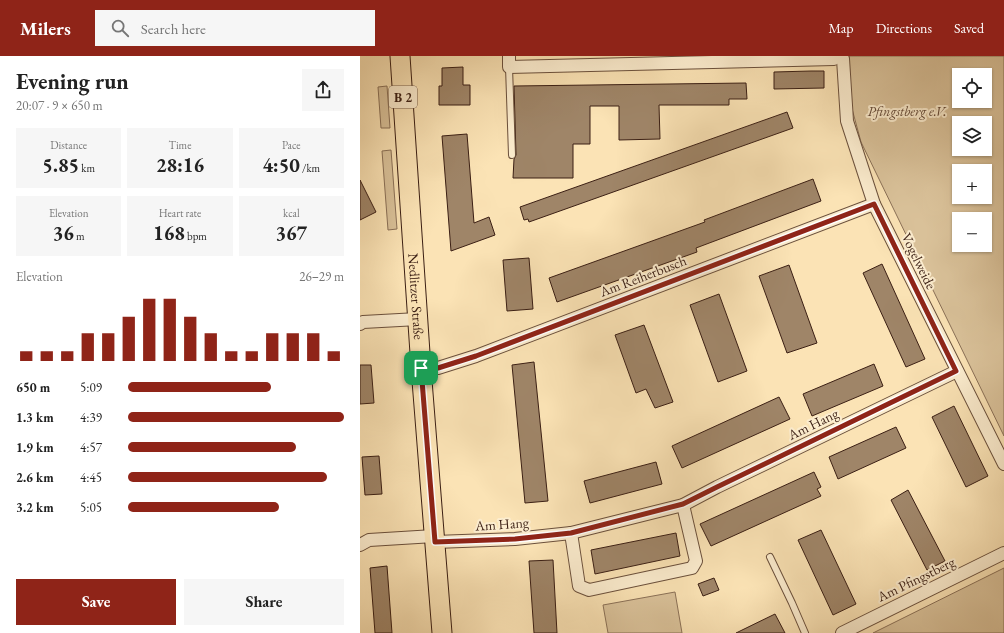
<!DOCTYPE html>
<html lang="en">
<head>
<meta charset="utf-8">
<style>
	body { margin:0; font-family:"EB Garamond",serif; background:#f6f6f6; color:#222; height:100vh; display:flex; flex-direction:column; font-size:15px; white-space:nowrap }
	* { box-sizing:border-box; margin:0 }
	p { font-size:13px; color:#767676 }
	.icon { flex:none; width:22px; height:22px; fill:none; stroke:currentColor; stroke-width:2; stroke-linecap:round; stroke-linejoin:round }
	.map { position:relative; flex:1; overflow:hidden }
	.panel { display:flex; flex-direction:column; background:#fff; width:360px }
	.panel>* { flex:none }
	.controls { position:absolute; left:592px; top:12px; display:grid; gap:8px }
	.controls a { display:grid; place-items:center; width:40px; height:40px; border-radius:0px; background:#fff; box-shadow:0 1px 3px #0004; font-size:20px }
	.pin { position:absolute; display:grid; place-items:center; width:34px; height:34px; color:#fff; margin:-17px; border-radius:8px; box-shadow:0 2px 6px #0006 }
	.round { display:grid; place-items:center; flex:none; width:42px; height:42px; border-radius:0px; background:#f6f6f6 }
	.head { display:flex; align-items:center; justify-content:space-between; height:68px; padding:0 16px }
	h1 { font-size:22px; font-weight:700; line-height:30px }
	.figures { display:grid; grid-template-columns:repeat(3,1fr); gap:6px; height:68px; padding:4px 16px }
	.figures div { display:grid; align-content:center; border-radius:0px; background:#f6f6f6; text-align:center }
	.figures b { font-size:20px; font-weight:700 }
	.figures small { font-size:11px; font-weight:400 }
	.figures p { font-size:11px }
	.chart { height:112px; padding:8px 16px }
	.chart p { display:flex; justify-content:space-between }
	.chart svg { width:100%; height:72px; margin-top:4px; stroke:#8f2418; stroke-width:6 }
	.cta { display:flex; gap:8px; margin-top:auto; padding:8px 16px }
	.cta a { flex:1; height:46px; border-radius:0px; background:#8f2418; color:#fff; font-size:16px; font-weight:700; line-height:46px; text-align:center }
	.cta a+a { background:#f6f6f6; color:#222 }
	ul { padding:0 16px; list-style:none; font-size:13px }
	li { display:grid; grid-template-columns:64px 48px 1fr; align-items:center; height:30px }
	li i { height:10px; border-radius:5px; background:#8f2418 }
	header { display:flex; align-items:center; gap:24px; box-sizing:border-box; height:56px; padding:0 20px; background:#8f2418; color:#fff }
	header strong { font-size:19px }
	nav { display:flex; gap:22px; margin-inline-start:auto; font-size:14px }
	.search { width:280px; height:36px; background:#f6f6f6; display:flex; align-items:center; gap:10px; box-sizing:border-box; padding:0 14px; border-radius:0px; color:#767676; font-size:15px }
	main { display:flex; flex:1; min-height:0 }
	.map>svg:first-child { display:block }
	.green { fill:#dac29a; stroke:#8a7057; fill-rule:evenodd }
	.building { fill:#9f8568; stroke:#3b1f14 }
	.lines { fill:none; stroke-linecap:round; stroke-linejoin:round }
	.service-casing { stroke:#6b503c; stroke-width:8 }
	.minor-casing { stroke:#6b503c; stroke-width:14 }
	.primary-casing { stroke:#3b1f14; stroke-width:21 }
	.service { stroke:#fcedcf; stroke-width:6 }
	.minor { stroke:#fcedcf; stroke-width:12 }
	.primary { stroke:#fbe3b5; stroke-width:19 }
	.route-casing { stroke:#fff; stroke-width:8 }
	.route { stroke:#8f2418; stroke-width:5 }
	.labels { text-anchor:middle; dominant-baseline:central; stroke-width:4; stroke-linejoin:round; paint-order:stroke }
	.shield { fill:#fcedcf; stroke:#755d4c; stroke-width:1 }
	.shield-label { font-size:13px; font-weight:bold; fill:#3b1f14 }
	.park-label { font-size:14px; font-style:italic; fill:#634836; stroke:#fcedcf }
	.street-label { font-size:14px; fill:#3b1f14; stroke:#fcedcf }
</style>
</head>
<body>
<header>
<strong>Milers</strong>
<div class="search"><svg class="icon" aria-label="search" viewBox="0 0 24 24"><circle cx="10" cy="10" r="6"/><path d="M15 15l6 6"/></svg>Search here</div>
<nav><a>Map</a><a>Directions</a><a>Saved</a></nav>
</header>
<main>
<section class="panel">
<div class="head"><div><h1>Evening run</h1><p>20:07 · 9 × 650 m</p></div><a class="round"><svg class="icon" aria-label="share" viewBox="0 0 24 24"><path d="M12 15V3M7 8l5-5 5 5M5 13v7h14v-7"/></svg></a></div>
<div class="figures">
<div><p>Distance</p><b>5.85<small> km</small></b></div>
<div><p>Time</p><b>28:16</b></div>
<div><p>Pace</p><b>4:50<small> /km</small></b></div>
</div>
<div class="figures">
<div><p>Elevation</p><b>36<small> m</small></b></div>
<div><p>Heart rate</p><b>168<small> bpm</small></b></div>
<div><p>kcal</p><b>367</b></div>
</div>
<div class="chart"><p><span>Elevation</span>26–29 m</p>
<svg viewBox="0 0 160 44" preserveAspectRatio="none"><path d="M5 44V38M15 44V38M25 44V38M35 44V27M45 44V27M55 44V17M65 44V6M75 44V6M85 44V17M95 44V27M105 44V38M115 44V38M125 44V27M135 44V27M145 44V27M155 44V38"/></svg>
</div>
<ul>
<li><b>650 m</b>5:09<i style="width:66%"></i></li>
<li><b>1.3 km</b>4:39<i style="width:100%"></i></li>
<li><b>1.9 km</b>4:57<i style="width:78%"></i></li>
<li><b>2.6 km</b>4:45<i style="width:92%"></i></li>
<li><b>3.2 km</b>5:05<i style="width:70%"></i></li>
</ul>
<div class="cta"><a>Save</a><a>Share</a></div>
</section>
<div class="map">
<svg width="644" height="577" viewBox="0 0 644 577">
	<rect width="100%" height="100%" fill="#fbe3b5"/>
	<filter id="stains"><feTurbulence type="fractalNoise" baseFrequency=".005" numOctaves="4"/><feColorMatrix values="0 0 0 0 .2 0 0 0 0 .09 0 0 0 0 .02 0 0 0 .5 -.17"/></filter>
	<radialGradient id="worn" r=".72"><stop offset=".6" stop-color="#630" stop-opacity="0"/><stop offset="1" stop-color="#630" stop-opacity=".3"/></radialGradient>
	<g class="green">
		<path d="M489 0H644V380L501 86 491 49ZM599 19H625V45H599ZM599 67H625V93H599ZM599 115H625V141H599ZM599 163H625V189H599Z"/>
		<polygon points="27,30 30,72 21,72 18,31"/>
		<polygon points="31,94 37,173 28,174 22,95"/>
		<polygon points="644,512 644,577 513,577"/>
		<polygon points="315,536 322,577 248,577 243,549"/>
	</g>
	<g class="building">
		<polygon points="103,11 103,29 110,29 110,49 79,49 79,30 82,30 82,12"/>
		<polygon points="451,15 464,15 464,32 414,33 414,16"/>
		<polygon points="386,27 387,43 369,43 369,49 299,49 300,83 259,84 259,50 230,50 230,88 213,88 213,122 153,122 154,103 156,99 154,30"/>
		<polygon points="427,56 433,72 169,166 168,163 164,164 160,151"/>
		<polygon points="107,78 114,167 129,161 135,179 91,195 82,80"/>
		<polygon points="453,123 461,145 336,192 337,196 197,246 189,222 345,166 344,164"/>
		<polygon points="0,124 16,156 0,164"/>
		<polygon points="169,202 173,253 147,255 143,204"/>
		<polygon points="522,208 565,303 546,311 503,217"/>
		<polygon points="429,209 457,287 427,297 399,220"/>
		<polygon points="359,238 387,315 358,326 330,249"/>
		<polygon points="284,269 313,346 295,352 286,333 276,337 255,279"/>
		<polygon points="174,306 188,445 165,447 152,309"/>
		<polygon points="514,308 523,330 452,360 443,338"/>
		<polygon points="0,309 11,309 14,347 0,348"/>
		<polygon points="419,341 430,363 322,412 312,390"/>
		<polygon points="594,350 628,420 606,431 572,361"/>
		<polygon points="536,371 546,392 478,423 469,401"/>
		<polygon points="19,400 22,438 5,439 2,401"/>
		<polygon points="296,406 302,428 230,447 224,425"/>
		<polygon points="454,416 461,431 457,433 461,440 351,490 340,468"/>
		<polygon points="548,434 585,505 567,514 531,444"/>
		<polygon points="461,474 496,548 473,559 438,484"/>
		<polygon points="316,477 320,500 235,518 231,494"/>
		<polygon points="193,504 197,577 174,577 169,505"/>
		<polygon points="27,510 32,577 15,577 10,512"/>
		<polygon points="354,522 359,534 343,540 338,528"/>
		<polygon points="415,558 425,577 376,577"/>
	</g>
	<g class="lines">
		<g class="service-casing">
			<g id="service">
				<polyline points="149,11 152,99"/>
				<polyline points="410,501 432,547 445,577"/>
			</g>
		</g>
		<g class="minor-casing">
			<g id="minor">
				<polyline points="149,0 149,11 474,3"/>
				<polyline points="483,3 487,65 514,148 644,408"/>
				<polyline points="0,268 3,266 58,263"/>
				<polyline points="61,312 78,312 116,300 514,148"/>
				<polyline points="211,477 219,530 229,534 332,512 336,505 323,449"/>
				<polyline points="75,486 155,483 211,477 323,449 357,431 597,315"/>
				<polyline points="0,489 9,484 74,480"/>
				<polyline points="482,577 644,497"/>
			</g>
		</g>
		<g class="primary-casing">
			<g id="primary">
				<path id="s1" d="M40 0 61 312 82 577"/>
			</g>
		</g>
		<use href="#service" class="service"/>
		<use href="#minor" class="minor"/>
		<use href="#primary" class="primary"/>
	</g>
	<g class="lines">
		<g class="route-casing">
			<polygon id="route" points="514,148 596,315 357,431 323,448 211,477 155,483 75,486 61,312 78,312 116,300"/>
		</g>
		<use href="#route" class="route"/>
	</g>
	<g class="labels">
		<rect class="shield" x="29" y="30" width="28" height="22" rx="3"/>
		<g class="shield-label">
			<text x="43" y="41">B 2</text>
		</g>
		<g class="park-label">
			<text x="547" y="55">Pfingstberg e.V.</text>
		</g>
		<g class="street-label">
			<text transform="translate(559 205) rotate(64)">Vogelweide</text>
			<text transform="translate(283 220) rotate(-21)">Am Reiherbusch</text>
			<text stroke="none"><textPath href="#s1" startOffset="241">Nedlitzer Straße</textPath></text>
			<text transform="translate(453 368) rotate(-26)">Am Hang</text>
			<text transform="translate(142 468) rotate(-4)">Am Hang</text>
			<text transform="translate(556 523) rotate(-26)">Am Pfingstberg</text>
		</g>
	</g>
	<rect width="100%" height="100%" filter="url(#stains)"/>
	<rect width="100%" height="100%" fill="url(#worn)"/>
</svg>
<div class="controls">
<a><svg class="icon" aria-label="locate" viewBox="0 0 24 24"><circle cx="12" cy="12" r="6"/><path d="M12 2v4M12 18v4M2 12h4M18 12h4"/></svg></a>
<a><svg class="icon" aria-label="layers" viewBox="0 0 24 24"><path d="M12 4l9 5-9 5-9-5zM3 14l9 5 9-5"/></svg></a>
<a>+</a>
<a>−</a>
</div>
<div class="pin" style="left:61px;top:312px;background:#1e9e55"><svg class="icon" aria-label="arrive" viewBox="0 0 24 24"><path d="M6 21V4h12l-3 4 3 4H6"/></svg></div>
</div>
</main>
</body>
</html>
